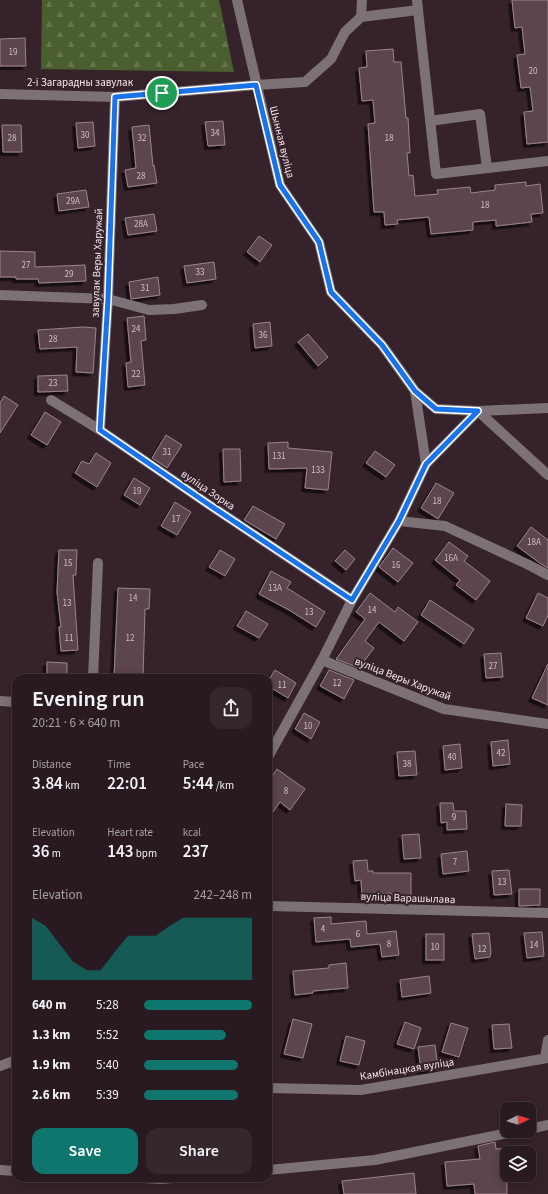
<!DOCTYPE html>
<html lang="en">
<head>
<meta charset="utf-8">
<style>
	body { margin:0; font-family:"Source Sans 3",sans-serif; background:#34272d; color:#f1f3f6; height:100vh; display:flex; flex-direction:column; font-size:15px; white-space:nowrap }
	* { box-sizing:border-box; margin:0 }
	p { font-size:13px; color:#a5a1a5 }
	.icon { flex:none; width:22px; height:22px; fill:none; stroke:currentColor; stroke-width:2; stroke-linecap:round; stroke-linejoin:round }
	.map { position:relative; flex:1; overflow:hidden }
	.details { position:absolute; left:12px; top:674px; width:260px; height:508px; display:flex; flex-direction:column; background:#281a20; border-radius:12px; box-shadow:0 2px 10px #0003,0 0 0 1px #44383e }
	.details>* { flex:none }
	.needle { width:26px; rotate:85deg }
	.controls { position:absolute; left:500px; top:1102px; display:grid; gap:8px }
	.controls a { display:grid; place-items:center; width:36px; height:36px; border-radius:8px; background:#281a20; box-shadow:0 2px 10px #0003,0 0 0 1px #44383e; font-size:20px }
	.pin { position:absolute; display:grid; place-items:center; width:34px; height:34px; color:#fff; margin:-17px; border:2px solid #fff; border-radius:50%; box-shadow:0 1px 4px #0007 }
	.round { display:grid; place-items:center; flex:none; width:42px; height:42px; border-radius:12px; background:#34272d }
	.summary { display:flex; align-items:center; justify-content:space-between; height:68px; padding:0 20px }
	h1 { font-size:22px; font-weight:600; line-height:30px }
	.figures { display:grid; grid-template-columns:repeat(3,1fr); gap:6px; height:68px; padding:4px 20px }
	.figures div { display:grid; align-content:center }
	.figures b { font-size:17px; font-weight:600 }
	.figures small { font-size:11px; font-weight:400 }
	.figures p { font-size:11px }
	.chart { height:112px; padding:8px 20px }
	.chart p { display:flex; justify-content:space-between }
	.chart svg { width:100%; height:72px; margin-top:4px; fill:#0f766e; opacity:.7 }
	.cta { display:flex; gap:8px; margin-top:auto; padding:8px 20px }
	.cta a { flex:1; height:46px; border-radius:12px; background:#0f766e; color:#fff; font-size:16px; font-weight:600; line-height:46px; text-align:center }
	.cta a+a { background:#34272d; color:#f1f3f6 }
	ul { padding:0 20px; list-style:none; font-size:13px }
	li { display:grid; grid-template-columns:64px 48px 1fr; align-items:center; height:30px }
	li i { height:10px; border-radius:5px; background:#0f766e }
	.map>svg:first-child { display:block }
	.forest { fill:url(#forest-firs) }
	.building { fill:#5b454e; stroke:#9c838d; filter:url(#shadow) }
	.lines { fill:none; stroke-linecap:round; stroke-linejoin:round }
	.minor { stroke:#7c7176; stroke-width:10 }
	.route-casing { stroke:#fff; stroke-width:8 }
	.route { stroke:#1a73e8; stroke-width:5 }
	.labels { text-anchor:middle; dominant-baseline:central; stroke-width:4; stroke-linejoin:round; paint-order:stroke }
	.number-label { font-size:9px; fill:#cebec4 }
	.street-label { font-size:11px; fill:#f4e6eb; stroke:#36222b }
</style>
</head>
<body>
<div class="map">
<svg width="548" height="1194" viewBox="0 0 548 1194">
	<defs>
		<pattern id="forest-firs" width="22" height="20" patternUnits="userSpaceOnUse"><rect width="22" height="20" fill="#4b5e2f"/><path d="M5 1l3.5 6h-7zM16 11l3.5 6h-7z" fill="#66754d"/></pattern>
		<filter id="shadow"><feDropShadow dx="-3.5" dy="3.5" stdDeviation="0" flood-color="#0009"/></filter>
	</defs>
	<rect width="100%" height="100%" fill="#36222b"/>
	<polygon class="forest" points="42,0 219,0 234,72 41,69"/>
	<g class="building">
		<polygon points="512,0 548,0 548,142 527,144 524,112 533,111 530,87 521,88 517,55 525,54 522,27 515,28"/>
		<polygon points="25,38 26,66 0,66 0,39"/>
		<polygon points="393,49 394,62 401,62 406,118 408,118 410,153 407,153 409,176 413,175 415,196 438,194 437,190 470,187 471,193 495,190 495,185 526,182 526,186 540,184 543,213 531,214 532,222 496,226 496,220 473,222 473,230 431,234 429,217 397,220 398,224 385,225 384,212 374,212 368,124 375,123 373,100 362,101 359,68 367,67 366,51"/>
		<polygon points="223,121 225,145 208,146 205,122"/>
		<polygon points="93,122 95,146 78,148 76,123"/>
		<polygon points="2,125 21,125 22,152 3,152"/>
		<polygon points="149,125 153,166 154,165 157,183 128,187 125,170 136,168 132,127"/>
		<polygon points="86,190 89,207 59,211 57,194"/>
		<polygon points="154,214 157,231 128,235 125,218"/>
		<polygon points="259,236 272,245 260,262 247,252"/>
		<polygon points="0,251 35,252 35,267 85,265 86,281 39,283 38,279 16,279 16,277 0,277"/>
		<polygon points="214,262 216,279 187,283 184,266"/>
		<polygon points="158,277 160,295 131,299 129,282"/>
		<polygon points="144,316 146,340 141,341 145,385 128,387 126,363 131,362 127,318"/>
		<polygon points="270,322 272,346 255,348 253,324"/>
		<polygon points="83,327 96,328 93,373 76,372 77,347 40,349 38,330"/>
		<polygon points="308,334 328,357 318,366 298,342"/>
		<polygon points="67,375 68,391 38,392 38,376"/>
		<polygon points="4,396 18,405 0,433 0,403"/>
		<polygon points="45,412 61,422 47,445 31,435"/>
		<polygon points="166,435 182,445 167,468 152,458"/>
		<polygon points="288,442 288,448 332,452 328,490 305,488 307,468 269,469 268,443"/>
		<polygon points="223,449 240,449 241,481 224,482"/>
		<polygon points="375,451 395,465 386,477 366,463"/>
		<polygon points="96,453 111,463 97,487 75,473 82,461 89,464"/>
		<polygon points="134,478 150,488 140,505 124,495"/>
		<polygon points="436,483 454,493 438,519 421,508"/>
		<polygon points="175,502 191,512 177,535 161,526"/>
		<polygon points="253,506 285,524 276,539 244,520"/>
		<polygon points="531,527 548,540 548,568 541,564 517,546"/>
		<polygon points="449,542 468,556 464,561 490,581 476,600 456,585 460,580 435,560"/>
		<polygon points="393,548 413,563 398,582 379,567"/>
		<polygon points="59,550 77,550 76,575 73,575 78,650 61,651 59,627 61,627 57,592"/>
		<polygon points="220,550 235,559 225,576 209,567"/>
		<polygon points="345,550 355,559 346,570 335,561"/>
		<polygon points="271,571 291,582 287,588 325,612 316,627 289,610 259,594"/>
		<polygon points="118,588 150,589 149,609 145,609 143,678 114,678"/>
		<polygon points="370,593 395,612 398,607 418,622 404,641 379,622 365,641 374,648 359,668 336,659 365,619 356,612"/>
		<polygon points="538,593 548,598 548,615 543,626 526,618"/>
		<polygon points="430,600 474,629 464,644 421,615"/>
		<polygon points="246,611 268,624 259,638 237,626"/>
		<polygon points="501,653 503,677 486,678 484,654"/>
		<polygon points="47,662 67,663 67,678 55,678 55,674 47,674"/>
		<polygon points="548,664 548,705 532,698"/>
		<polygon points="275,670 296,683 288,698 268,686 268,681"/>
		<polygon points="329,670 354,680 344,699 320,686"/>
		<polygon points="304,713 320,722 311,739 295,729"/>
		<polygon points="508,740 510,764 493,766 491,742"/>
		<polygon points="460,744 462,768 445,770 443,746"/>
		<polygon points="415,751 417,775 399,776 397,752"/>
		<polygon points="277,769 305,789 290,810 280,802 268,819 268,782"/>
		<polygon points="440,803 453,803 454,811 466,811 467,829 447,830 447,822 441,823"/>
		<polygon points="506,804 522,805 521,826 505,826"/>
		<polygon points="419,834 421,858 404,859 402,835"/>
		<polygon points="467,851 469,871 443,874 441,854"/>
		<polygon points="367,860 368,871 373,871 373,873 411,873 411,898 391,898 391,893 362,896 361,880 355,881 353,861"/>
		<polygon points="509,870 512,894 494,895 492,871"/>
		<polygon points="519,889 540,889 540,905 519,906"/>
		<polygon points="331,917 331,924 366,921 367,934 396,931 399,955 382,957 380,944 351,947 350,939 316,942 314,918"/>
		<polygon points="542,932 544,956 527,958 524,933"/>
		<polygon points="489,933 491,952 490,957 475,959 472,934"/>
		<rect x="426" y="934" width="18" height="26"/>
		<polygon points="346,963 348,988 313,991 313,993 295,995 293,971 329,968 329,965"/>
		<polygon points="429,976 431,993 402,997 400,980"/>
		<polygon points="293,1019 312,1024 303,1058 284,1054"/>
		<polygon points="405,1022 421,1028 414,1049 397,1044"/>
		<polygon points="451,1023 468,1028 459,1057 442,1052"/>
		<polygon points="509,1024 512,1048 494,1049 492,1025"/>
		<polygon points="346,1036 365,1041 359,1065 340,1061"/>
		<polygon points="435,1045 438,1069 421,1071 418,1047"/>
		<polygon points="495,1142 496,1149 507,1148 507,1194 475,1194 474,1184 447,1186 445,1162 480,1159 478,1146"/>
		<polygon points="414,1173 416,1194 344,1194 342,1181"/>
	</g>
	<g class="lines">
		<g class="minor">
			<polyline points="237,0 280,185 319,242 331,292 382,345 415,391 426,464"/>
			<polyline points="418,10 436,174 548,161"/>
			<polyline points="361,17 418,10 417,0"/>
			<polyline points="0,94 115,97 256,85 305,82 331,59 345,32 361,17 362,0"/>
			<polyline points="430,121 480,114 487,168"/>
			<polyline points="0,295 108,299 149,310 174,309 202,305"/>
			<polyline points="415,391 436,409 478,411 548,475"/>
			<polyline points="51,400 100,430 208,504 352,600"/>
			<polyline points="100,430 108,299 115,97"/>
			<polyline points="399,521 445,526 527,564 548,575"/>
			<polyline points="322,660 444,709 548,724"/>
			<polyline points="93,678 98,563"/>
			<polyline points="0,701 16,702"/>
			<polyline points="268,757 322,660 352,600 399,521 426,464 478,411 548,408"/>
			<polyline points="268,906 548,913"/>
			<polyline points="545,1058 548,1040"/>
			<polyline points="0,1066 16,1060"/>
			<polyline points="268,1088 361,1090 548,1058"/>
			<polyline points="529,1129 548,1125"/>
			<polyline points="0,1170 16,1171"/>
			<polyline points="268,1170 375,1160 518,1131"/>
			<polyline points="142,1178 161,1179 173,1178"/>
		</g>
	</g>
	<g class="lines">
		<g class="route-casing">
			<polygon id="route" points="256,85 280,185 319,242 331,292 382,345 415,391 436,409 478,411 426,464 399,521 352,600 208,504 100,430 108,299 115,97"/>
		</g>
		<use href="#route" class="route"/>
	</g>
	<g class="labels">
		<g class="number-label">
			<text x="13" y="52">19</text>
			<text x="533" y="71">20</text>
			<text x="215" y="133">34</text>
			<text x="85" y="135">30</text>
			<text x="12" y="138">28</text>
			<text x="142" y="138">32</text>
			<text x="389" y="138">18</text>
			<text x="141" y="176">28</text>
			<text x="73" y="201">29А</text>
			<text x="485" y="205">18</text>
			<text x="141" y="224">28А</text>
			<text x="26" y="265">27</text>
			<text x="200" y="272">33</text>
			<text x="69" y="274">29</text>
			<text x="145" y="288">31</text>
			<text x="136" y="329">24</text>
			<text x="263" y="335">36</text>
			<text x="53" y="339">28</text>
			<text x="136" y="374">22</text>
			<text x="53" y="383">23</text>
			<text x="167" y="452">31</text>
			<text x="279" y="456">131</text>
			<text x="318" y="470">133</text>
			<text x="137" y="491">19</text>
			<text x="437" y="501">18</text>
			<text x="176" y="519">17</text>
			<text x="534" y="542">18А</text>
			<text x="451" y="558">16А</text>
			<text x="68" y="563">15</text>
			<text x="396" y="565">16</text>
			<text x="275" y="588">13А</text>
			<text x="133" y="598">14</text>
			<text x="67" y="603">13</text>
			<text x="372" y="610">14</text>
			<text x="309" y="612">13</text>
			<text x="69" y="638">11</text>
			<text x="130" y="638">12</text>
			<text x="493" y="666">27</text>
			<text x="337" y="683">12</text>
			<text x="282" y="685">11</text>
			<text x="308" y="726">10</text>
			<text x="501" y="753">42</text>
			<text x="452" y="757">40</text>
			<text x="407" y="764">38</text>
			<text x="286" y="791">8</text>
			<text x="454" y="817">9</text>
			<text x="455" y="862">7</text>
			<text x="502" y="882">13</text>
			<text x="323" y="929">4</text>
			<text x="358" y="934">6</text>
			<text x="389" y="944">8</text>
			<text x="534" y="945">14</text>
			<text x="435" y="947">10</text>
			<text x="482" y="949">12</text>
		</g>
		<g class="street-label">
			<text x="80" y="82">2-і Загарадны завулак</text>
			<text transform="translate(282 142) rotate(76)">Шынная вуліца</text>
			<text transform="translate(97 263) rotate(-88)">завулак Веры Харужай</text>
			<text transform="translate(208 490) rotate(34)">вуліца Зорка</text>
			<text transform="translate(403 679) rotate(21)">вуліца Веры Харужай</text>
			<text transform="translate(408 898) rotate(2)">вуліца Варашылава</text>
			<text transform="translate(407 1069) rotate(-9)">Камбінацкая вуліца</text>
		</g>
	</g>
</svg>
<div class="controls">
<a><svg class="needle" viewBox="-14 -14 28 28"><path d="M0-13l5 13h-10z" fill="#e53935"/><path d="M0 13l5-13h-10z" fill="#a5a1a5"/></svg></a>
<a><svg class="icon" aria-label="layers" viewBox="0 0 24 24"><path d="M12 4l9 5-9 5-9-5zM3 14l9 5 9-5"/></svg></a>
</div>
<div class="pin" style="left:162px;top:93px;background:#1e9e55"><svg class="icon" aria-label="arrive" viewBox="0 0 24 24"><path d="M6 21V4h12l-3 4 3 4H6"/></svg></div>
<section class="details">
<div class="summary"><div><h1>Evening run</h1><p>20:21 · 6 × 640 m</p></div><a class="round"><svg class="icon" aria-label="share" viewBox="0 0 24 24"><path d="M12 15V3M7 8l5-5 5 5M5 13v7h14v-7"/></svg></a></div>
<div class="figures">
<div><p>Distance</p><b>3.84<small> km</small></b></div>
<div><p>Time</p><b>22:01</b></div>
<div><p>Pace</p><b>5:44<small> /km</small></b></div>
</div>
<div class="figures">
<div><p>Elevation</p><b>36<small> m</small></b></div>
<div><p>Heart rate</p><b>143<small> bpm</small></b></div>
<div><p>kcal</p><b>237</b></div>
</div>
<div class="chart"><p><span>Elevation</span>242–248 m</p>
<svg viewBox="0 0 160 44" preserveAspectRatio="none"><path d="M0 44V6L10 11L20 22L30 33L40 38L50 38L60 27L70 17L80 17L90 17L100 11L110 6L120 6L130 6L140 6L150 6L160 6V44z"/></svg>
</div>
<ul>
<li><b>640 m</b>5:28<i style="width:100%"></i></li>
<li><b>1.3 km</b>5:52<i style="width:76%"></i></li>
<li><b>1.9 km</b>5:40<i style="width:87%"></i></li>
<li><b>2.6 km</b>5:39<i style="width:87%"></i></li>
</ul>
<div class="cta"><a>Save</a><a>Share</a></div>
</section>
</div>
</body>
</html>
